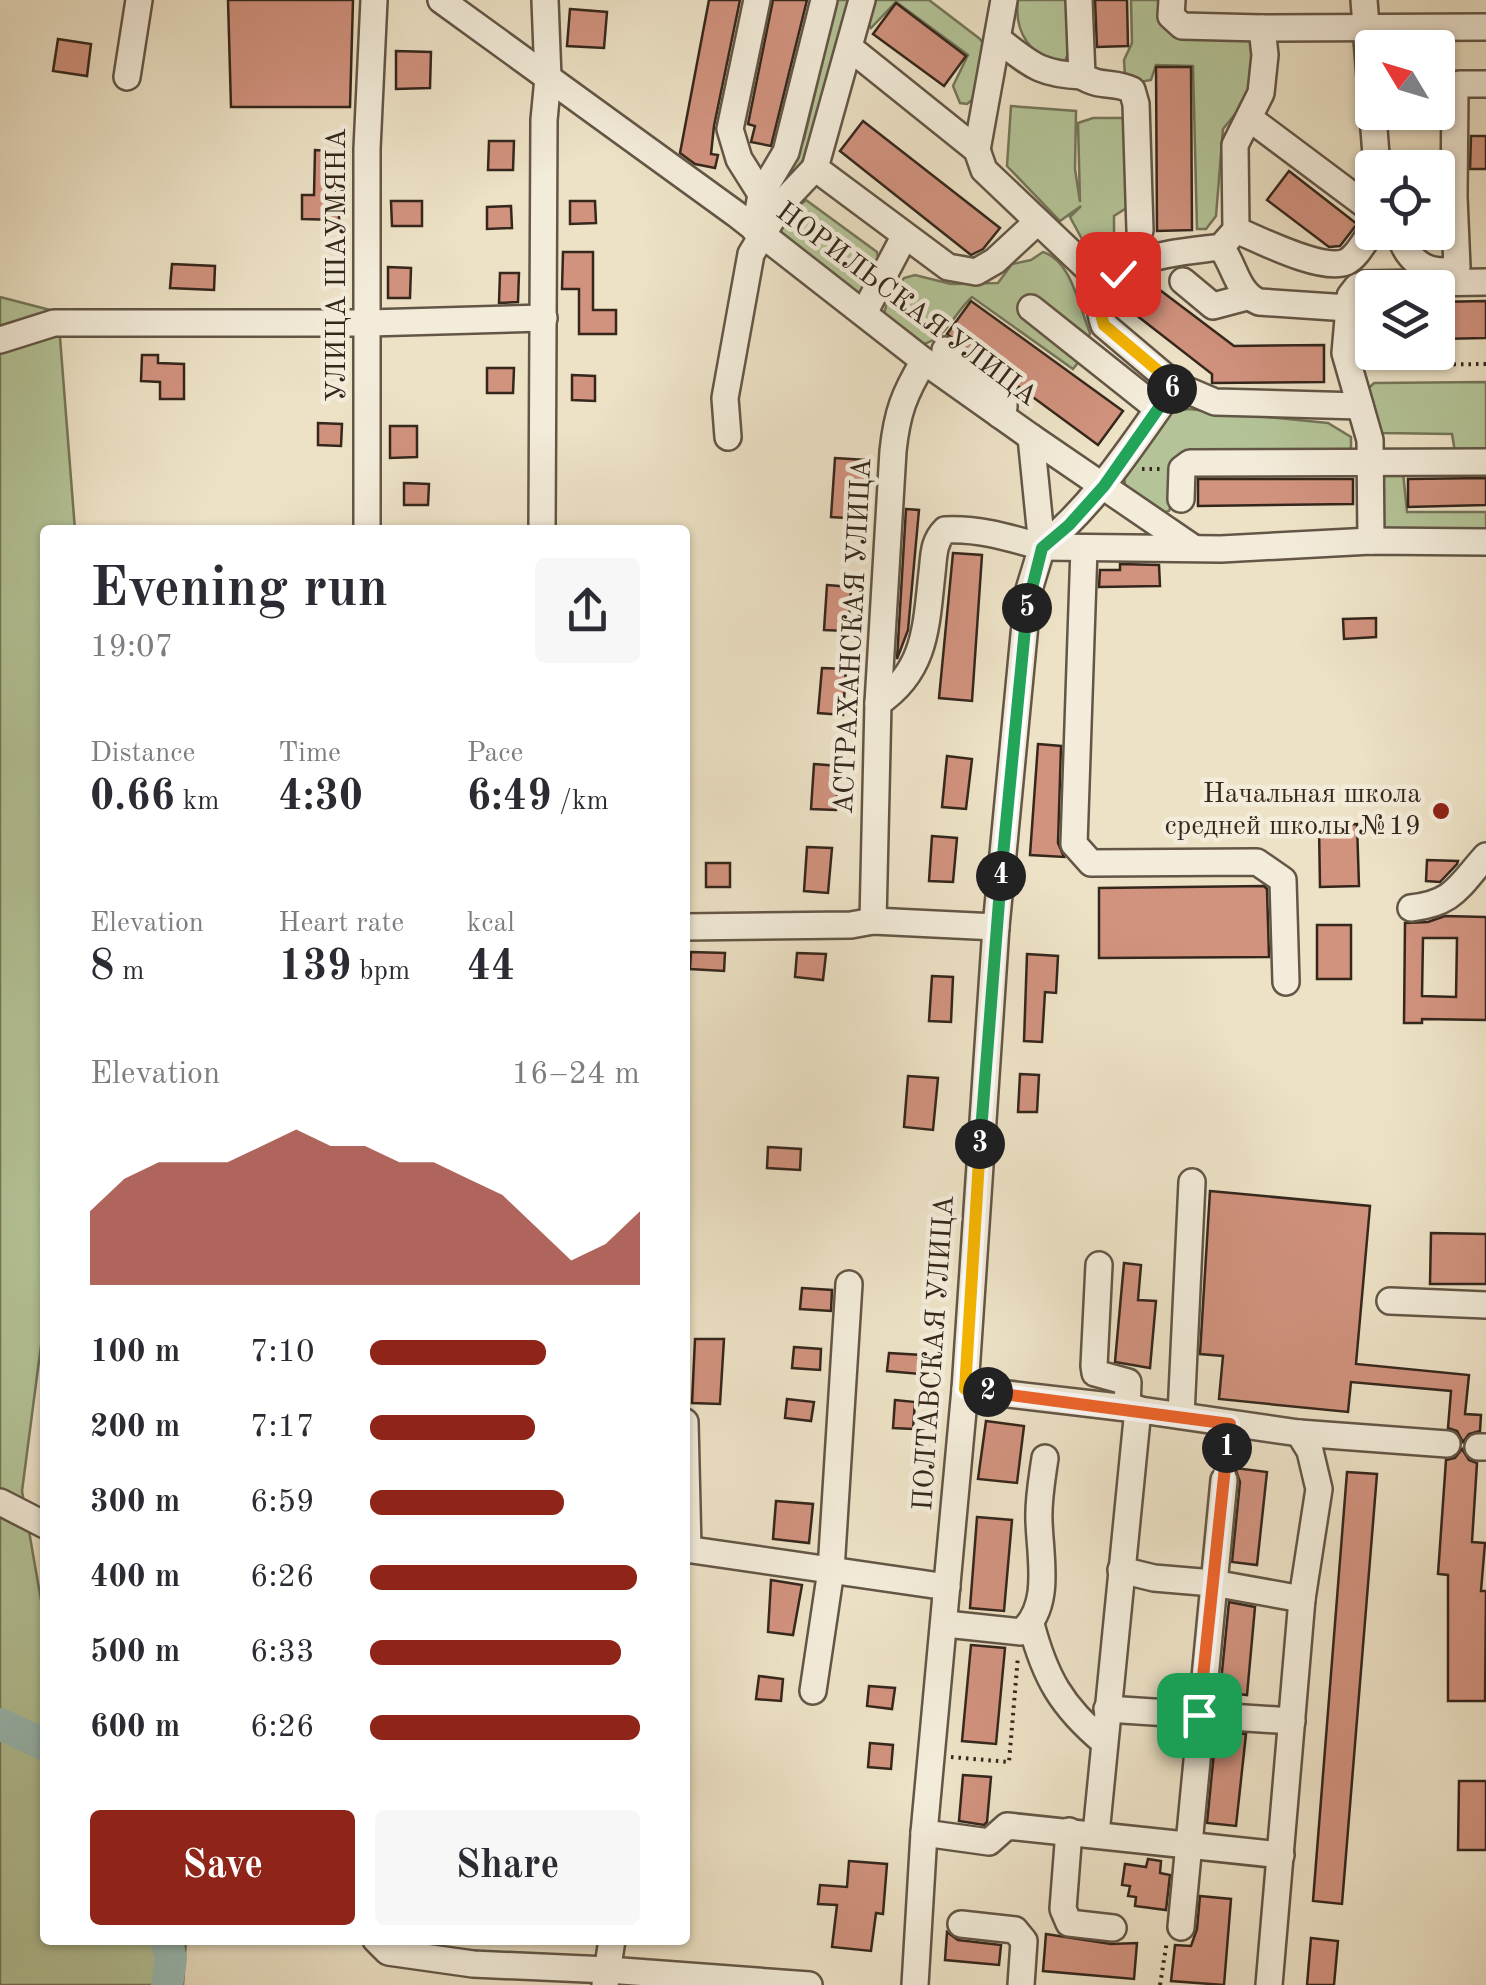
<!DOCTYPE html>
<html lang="en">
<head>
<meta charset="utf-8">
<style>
	body { margin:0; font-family:"Old Standard TT",serif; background:#f7f7f7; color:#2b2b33; height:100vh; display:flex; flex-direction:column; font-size:38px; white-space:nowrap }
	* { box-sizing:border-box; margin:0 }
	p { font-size:32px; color:#7c7c81 }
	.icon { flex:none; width:55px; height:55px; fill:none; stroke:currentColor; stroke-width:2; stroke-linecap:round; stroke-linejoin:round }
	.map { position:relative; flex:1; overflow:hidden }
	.sheet { position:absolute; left:40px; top:525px; width:650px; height:1420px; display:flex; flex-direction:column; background:#fff; border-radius:10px; box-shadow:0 2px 8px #0004 }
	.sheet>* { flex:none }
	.needle { width:65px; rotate:308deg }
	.buttons { position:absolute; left:1355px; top:30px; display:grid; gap:20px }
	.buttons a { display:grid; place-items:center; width:100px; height:100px; border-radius:10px; background:#fff; box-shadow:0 2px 8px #0004; font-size:50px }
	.pin { position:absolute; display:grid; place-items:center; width:85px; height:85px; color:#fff; margin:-42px; border-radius:20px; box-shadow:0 5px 15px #0006 }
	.km { position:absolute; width:50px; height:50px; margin:-25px; border-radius:50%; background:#222; color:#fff; font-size:28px; line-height:50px; text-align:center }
	.round { display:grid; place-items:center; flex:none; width:105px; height:105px; border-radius:10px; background:#f7f7f7 }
	.head { display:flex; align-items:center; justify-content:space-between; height:170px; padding:0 50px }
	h1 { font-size:55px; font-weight:700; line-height:75px }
	.stats { display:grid; grid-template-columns:repeat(3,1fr); gap:15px; height:170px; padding:10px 50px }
	.stats div { display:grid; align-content:center }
	.stats b { font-size:42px; font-weight:700 }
	.stats small { font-size:28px; font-weight:400 }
	.stats p { font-size:28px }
	.chart { height:280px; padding:20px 50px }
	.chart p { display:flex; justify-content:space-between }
	.chart svg { width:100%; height:180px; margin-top:10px; fill:#8f2418; opacity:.7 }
	.action { display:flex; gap:20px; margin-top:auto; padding:20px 50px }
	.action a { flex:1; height:115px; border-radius:10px; background:#8f2418; color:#fff; font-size:40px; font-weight:700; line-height:115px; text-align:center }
	.action a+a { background:#f7f7f7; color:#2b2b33 }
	ul { padding:0 50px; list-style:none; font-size:32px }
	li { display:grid; grid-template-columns:160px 120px 1fr; align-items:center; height:75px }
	li i { height:25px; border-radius:12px; background:#8f2418 }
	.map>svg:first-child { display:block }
	.green { fill:#b4c498; stroke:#74765a; stroke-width:2.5 }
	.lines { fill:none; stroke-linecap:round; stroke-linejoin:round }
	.river { stroke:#99bdb8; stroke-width:32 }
	.building { fill:#d1927e; stroke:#35271c; stroke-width:2.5; fill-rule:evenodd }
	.minor-casing { stroke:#635646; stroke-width:30 }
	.path { stroke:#35271c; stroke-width:4; stroke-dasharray:2.5 5; stroke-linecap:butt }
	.minor { stroke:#f3ecda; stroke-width:25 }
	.split-1-casing { stroke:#fff; stroke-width:20 }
	.split-2-casing { stroke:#fff; stroke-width:20 }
	.split-3-casing { stroke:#fff; stroke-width:20 }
	.split-4-casing { stroke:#fff; stroke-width:20 }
	.split-5-casing { stroke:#fff; stroke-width:20 }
	.split-6-casing { stroke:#fff; stroke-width:20 }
	.split-7-casing { stroke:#fff; stroke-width:20 }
	.split-1 { stroke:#f0652b; stroke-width:12 }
	.split-2 { stroke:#f0652b; stroke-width:12 }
	.split-3 { stroke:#f5b400; stroke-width:12 }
	.split-4 { stroke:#22a559; stroke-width:12 }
	.split-5 { stroke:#22a559; stroke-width:12 }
	.split-6 { stroke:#22a559; stroke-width:12 }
	.split-7 { stroke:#f5b400; stroke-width:12 }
	.poi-dot { fill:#8f2418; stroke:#f3ecda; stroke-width:4 }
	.labels { text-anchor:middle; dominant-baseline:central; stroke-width:9; stroke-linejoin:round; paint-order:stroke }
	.street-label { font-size:28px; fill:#35271c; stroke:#f3ecda }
	.poi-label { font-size:28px; fill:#35271c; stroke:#f3ecda; text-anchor:end }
</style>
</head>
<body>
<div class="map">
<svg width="1486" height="1985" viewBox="0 0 1486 1985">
	<rect width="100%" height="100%" fill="#ede2c6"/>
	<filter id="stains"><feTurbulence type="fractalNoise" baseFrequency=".002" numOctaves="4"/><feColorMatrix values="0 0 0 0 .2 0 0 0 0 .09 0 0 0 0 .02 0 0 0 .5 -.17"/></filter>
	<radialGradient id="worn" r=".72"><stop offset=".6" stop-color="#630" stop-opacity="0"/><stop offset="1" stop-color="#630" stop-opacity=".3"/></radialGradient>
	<g class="green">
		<polygon points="837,0 849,0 807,156 767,210 804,139"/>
		<polygon points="874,0 929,0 980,39 985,46 972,100 967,104 960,103 953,86 968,55 896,2 871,28 867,22"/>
		<path d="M1018 0H1071C1071 20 1074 43 1065 61 1030 60 1014 31 1018 0Z"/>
		<polygon points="1131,0 1163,0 1166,21 1248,39 1251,44 1253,84 1245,102 1223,129 1216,216 1206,229 1197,229 1193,66 1156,65 1151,80 1134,83 1125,77 1124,60 1132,43"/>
		<polygon points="1011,106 1076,111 1075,169 1080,202 1078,123 1093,118 1127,118 1128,207 1114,216 1114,251 1105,252 1082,239 1070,217 1081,206 1060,221 1007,166"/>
		<polygon points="806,200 877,252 879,262 861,296 778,235 796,208"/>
		<path d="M1043 252C1072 261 1079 307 1090 333L1088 340 1021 301 1019 306 1080 360 1073 369 972 297C954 313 946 339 921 345L884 314 887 302 904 278 915 275 951 284 998 283 1012 264 1031 260Z"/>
		<polygon points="0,297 58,312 75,530 45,530 45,1315 22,1491 45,1623 45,1940 186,1940 183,1985 0,1985"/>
		<polygon points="1486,382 1486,454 1455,452 1452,434 1381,433 1375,425 1367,390 1374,383"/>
		<polygon points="1188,409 1328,423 1351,437 1351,447 1347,452 1193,451 1169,511 1165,512 1125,485 1124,475 1166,417 1175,410"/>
		<polygon points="1382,468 1403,472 1407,512 1486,512 1486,534 1382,534"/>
	</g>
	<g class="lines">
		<g class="river">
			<polyline points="0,1724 45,1745"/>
			<polyline points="166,1940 171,1959 167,1985"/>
		</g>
	</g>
	<g class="building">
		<polygon points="228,0 353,0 350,107 231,107"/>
		<polygon points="709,0 740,0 714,126 711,154 718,155 715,168 695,164 680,153"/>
		<polygon points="773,0 807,0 771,146 751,142 755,126 748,124"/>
		<polygon points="1095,0 1127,0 1128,46 1097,47"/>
		<polygon points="896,3 966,56 944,86 873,34"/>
		<polygon points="570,9 607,12 604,48 567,46"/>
		<polygon points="58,39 91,44 87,76 53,71"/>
		<polygon points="396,51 431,52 430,88 396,89"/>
		<polygon points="1156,67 1191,67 1192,230 1157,231"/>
		<polygon points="863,121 1000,228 983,249 971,255 840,151"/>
		<polygon points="1471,136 1486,136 1486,169 1470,169"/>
		<polygon points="489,141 514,141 513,170 488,170"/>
		<polygon points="315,150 340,152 336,196 340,196 339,220 302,219 302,195 314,195"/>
		<polygon points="1289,171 1357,224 1340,246 1329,247 1267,200"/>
		<polygon points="391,201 422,201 422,226 392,226"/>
		<polygon points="570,201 595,201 596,223 570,224"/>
		<polygon points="511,206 512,228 487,229 487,207"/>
		<polygon points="563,252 593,252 593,310 616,310 616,334 579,334 579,289 562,289"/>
		<polygon points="172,264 215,266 214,290 170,288"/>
		<polygon points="388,267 411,268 410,298 388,298"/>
		<polygon points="500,273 519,273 518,302 499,303"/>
		<polygon points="1152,284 1234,346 1324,345 1324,382 1212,383 1212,374 1131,311"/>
		<polygon points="971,301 1123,411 1098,445 947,334"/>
		<polygon points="1486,301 1486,338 1438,339 1438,302"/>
		<polygon points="142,355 158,355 158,363 184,364 184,399 160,399 160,382 141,381"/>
		<polygon points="487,368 514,368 513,393 487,393"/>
		<polygon points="572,375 595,376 595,401 572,400"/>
		<polygon points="318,423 342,424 341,446 318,445"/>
		<polygon points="390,426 417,426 417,457 390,458"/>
		<polygon points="835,458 866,460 862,519 831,517"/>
		<polygon points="1486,478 1486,505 1408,507 1408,479"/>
		<polygon points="1198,479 1353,479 1353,504 1198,506"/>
		<polygon points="404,483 429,484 428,505 404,505"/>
		<polygon points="906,509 919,510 908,630 897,659"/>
		<polygon points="953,553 982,555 972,701 939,698"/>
		<polygon points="1120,564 1159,565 1160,586 1099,587 1100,570 1120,570"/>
		<polygon points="827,585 851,587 848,631 824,630"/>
		<polygon points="1376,618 1376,637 1344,639 1343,619"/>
		<polygon points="822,668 846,669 843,715 818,713"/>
		<polygon points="1038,744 1061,746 1058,843 1064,857 1030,855"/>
		<polygon points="947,756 972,759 966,809 942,807"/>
		<polygon points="814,764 839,766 836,810 811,809"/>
		<polygon points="1357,824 1359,886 1320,887 1319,826"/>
		<polygon points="932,836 957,838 953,882 929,881"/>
		<polygon points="807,847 832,848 828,893 804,891"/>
		<polygon points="1427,860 1458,861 1457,864 1440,882 1426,881"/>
		<rect x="706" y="863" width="24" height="24"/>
		<polygon points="1264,886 1267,889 1269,957 1099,958 1099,888"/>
		<path d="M1445 916 1486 917V1020L1422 1019V1023H1404L1405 923 1428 922ZM1423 938H1457L1456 997 1422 996Z"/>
		<rect x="1317" y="925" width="34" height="54"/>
		<polygon points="691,952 725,953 724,971 690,969"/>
		<polygon points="797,953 826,954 823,980 795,977"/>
		<polygon points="1027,954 1058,956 1056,993 1045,992 1042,1042 1024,1041"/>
		<polygon points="932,976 953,977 951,1022 929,1021"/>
		<polygon points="1020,1074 1039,1075 1037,1112 1018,1112"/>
		<polygon points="908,1076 938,1078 933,1130 904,1127"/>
		<polygon points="768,1147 801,1149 800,1170 767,1168"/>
		<polygon points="1210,1191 1370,1206 1356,1364 1469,1375 1465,1414 1481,1415 1480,1431 1469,1434 1463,1442 1457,1431 1448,1428 1451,1391 1351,1382 1348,1412 1219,1399 1223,1356 1200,1354"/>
		<polygon points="1431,1233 1486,1234 1486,1284 1430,1284"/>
		<polygon points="1124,1263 1141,1265 1138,1300 1156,1301 1150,1368 1115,1362"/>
		<polygon points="802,1288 832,1290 831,1311 800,1309"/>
		<polygon points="695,1339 724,1339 720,1404 692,1403"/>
		<polygon points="794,1347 821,1349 820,1370 792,1368"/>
		<polygon points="889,1353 922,1355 920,1374 887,1371"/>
		<polygon points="787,1399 814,1402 811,1421 785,1418"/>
		<polygon points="895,1400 915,1402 913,1429 893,1428"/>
		<polygon points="986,1421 1024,1426 1017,1483 978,1479"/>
		<polygon points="1462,1449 1469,1460 1477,1463 1472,1542 1485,1543 1481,1591 1486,1591 1485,1701 1448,1701 1448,1575 1438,1574 1446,1460 1455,1458"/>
		<polygon points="1235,1468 1267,1472 1257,1565 1232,1562 1240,1482"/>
		<polygon points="1347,1472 1377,1474 1342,1904 1313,1901"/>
		<polygon points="776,1501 813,1504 809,1543 773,1539"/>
		<polygon points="977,1517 1012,1520 1004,1611 970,1608"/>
		<polygon points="771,1580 802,1585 793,1635 768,1632"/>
		<polygon points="1229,1602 1255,1607 1247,1695 1220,1692"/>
		<polygon points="971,1645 1005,1648 996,1744 962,1741"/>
		<polygon points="759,1676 783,1679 781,1701 756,1699"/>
		<polygon points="869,1686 895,1688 892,1709 867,1706"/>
		<polygon points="1216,1732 1246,1734 1236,1826 1207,1823"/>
		<polygon points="870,1743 893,1745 891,1769 868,1767"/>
		<polygon points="963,1775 991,1777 987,1822 984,1825 959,1821"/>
		<polygon points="1459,1781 1486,1781 1486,1850 1458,1850"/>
		<polygon points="1148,1859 1161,1861 1160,1873 1170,1875 1166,1910 1135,1906 1136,1897 1128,1896 1130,1886 1122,1885 1125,1864 1146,1867"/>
		<polygon points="849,1861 887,1864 883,1914 876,1913 871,1951 832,1947 837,1905 818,1904 820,1885 847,1887"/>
		<polygon points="1200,1896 1231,1899 1224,1985 1171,1981 1175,1945 1191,1946 1197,1929"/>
		<polygon points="947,1932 958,1940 1001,1945 999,1965 945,1960"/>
		<polygon points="1046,1934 1111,1944 1137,1943 1134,1979 1043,1971"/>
		<polygon points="1311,1938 1338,1941 1334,1985 1307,1985"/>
	</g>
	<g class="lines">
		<g class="minor-casing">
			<g id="minor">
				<polyline points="441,0 736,214 924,361 1031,437 1042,547 1221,549 1371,541 1486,542"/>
				<polyline points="757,0 730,129 739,159 761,194"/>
				<polyline points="862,0 815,168 948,267 976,272 995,261 1037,222"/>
				<path d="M1079 0 1082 76C1100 88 1115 81 1132 90L1136 104 1140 230"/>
				<polyline points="1364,0 1376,155 1380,168"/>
				<polyline points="1262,28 1486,27"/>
				<path d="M999 40C1032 65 1039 74 1082 76"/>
				<polyline points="850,48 977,150 984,170 1106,286"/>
				<polyline points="127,77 139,0"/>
				<polyline points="1249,118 1372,210"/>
				<polyline points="977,150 1004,0"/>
				<polyline points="755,230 761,194 786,152 824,0"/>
				<path d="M1236 230C1260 240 1322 272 1346 262 1357 257 1365 240 1372 231"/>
				<path d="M1399 232C1406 260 1429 279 1457 267L1454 197 1455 90 1460 84H1486"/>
				<path d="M1221 247C1235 266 1237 293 1259 302L1348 308"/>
				<polyline points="1183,281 1213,306 1247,297"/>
				<polyline points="1031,308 1158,409"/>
				<polyline points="864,313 904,237"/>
				<polyline points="0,340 54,323 369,323 544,318"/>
				<polyline points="945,350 1004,393 1004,407 1000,415"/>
				<polyline points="1175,385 1215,402 1360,406"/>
				<polyline points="728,437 725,398 751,254 781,204 815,168"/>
				<polyline points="1031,437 1192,547"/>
				<polyline points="1181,499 1182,469 1190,463 1486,462"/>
				<polyline points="367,530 367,149 374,0"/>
				<polyline points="542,530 544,120 548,78 545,0"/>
				<polyline points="1371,541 1370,440 1345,353 1350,296 1357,287 1364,284 1486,282"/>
				<path d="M1042 547C1097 502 1134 442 1175 385L1104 325C1080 256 1179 253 1221 247L1236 230 1235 145 1261 93 1265 55 1262 28 1182 26 1171 16 1172 0"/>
				<polyline points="1084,548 1074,844 1091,863 1257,862 1283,880 1286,982"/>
				<path d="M878 703C926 671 926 627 932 573 934 556 933 542 945 530 979 528 1010 538 1042 547"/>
				<path d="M1411 908C1454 903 1458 887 1486 856"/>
				<path d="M873 921 878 703 893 451C897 413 904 394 924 361"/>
				<polyline points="685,927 851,925 873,921 996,927"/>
				<polyline points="1099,1265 1094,1366 1095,1373 1128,1382 1127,1408"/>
				<polyline points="1390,1301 1486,1305"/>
				<polyline points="965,1389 1127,1408 1299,1433 1447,1444"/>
				<polyline points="1181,1415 1192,1182"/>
				<polyline points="685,1422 688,1549"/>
				<polyline points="1478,1447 1486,1447"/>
				<polyline points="0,1502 45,1525"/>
				<polyline points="685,1549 947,1587"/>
				<polyline points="1121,1570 1154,1578 1213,1583 1302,1599"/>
				<path d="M946 1624 1021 1632C1052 1607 1040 1557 1039 1521 1038 1500 1042 1479 1045 1458"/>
				<path d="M1031 1624C1045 1677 1061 1706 1104 1742"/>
				<polyline points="813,1691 831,1570 849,1284"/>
				<polyline points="1107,1709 1292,1721"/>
				<polyline points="1069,1831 1063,1909 1069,1923 1113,1928"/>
				<polyline points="924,1833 989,1842 1007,1826 1281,1855"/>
				<polyline points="1096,1834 1138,1409"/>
				<polyline points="961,1924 1015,1930 1024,1941 1021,1985"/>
				<polyline points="1181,1927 1224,1480"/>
				<polyline points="376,1940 388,1952 473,1964 608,1970 809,1985"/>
				<polyline points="605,1985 612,1940"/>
				<polyline points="915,1985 924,1833 965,1389 996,927 1028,593 1042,547"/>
				<polyline points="1269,1985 1302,1599 1319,1489 1310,1451 1299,1433"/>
			</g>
		</g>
		<g class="path">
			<polyline points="1371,365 1486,364"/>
			<polyline points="1142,469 1162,469"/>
			<polyline points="951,1757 1009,1762 1018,1656"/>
			<polyline points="1160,1985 1167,1941"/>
		</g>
		<use href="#minor" class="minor"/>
	</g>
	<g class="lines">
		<g class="split-1-casing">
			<polyline id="split-1" points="1199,1715 1227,1448"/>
		</g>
		<g class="split-2-casing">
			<polyline id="split-2" points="988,1392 1230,1424 1227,1448"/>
		</g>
		<g class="split-3-casing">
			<polyline id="split-3" points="980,1144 965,1389 988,1392"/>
		</g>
		<g class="split-4-casing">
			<polyline id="split-4" points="980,1144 1001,876"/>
		</g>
		<g class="split-5-casing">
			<polyline id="split-5" points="1001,876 1027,608"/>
		</g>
		<g class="split-6-casing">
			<polyline id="split-6" points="1027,608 1042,548 1069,525 1104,486 1172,389"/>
		</g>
		<g class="split-7-casing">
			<path id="split-7" d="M1118 274C1102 290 1096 303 1104 325L1175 385 1172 389"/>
		</g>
		<use href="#split-1" class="split-1"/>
		<use href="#split-2" class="split-2"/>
		<use href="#split-3" class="split-3"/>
		<use href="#split-4" class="split-4"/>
		<use href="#split-5" class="split-5"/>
		<use href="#split-6" class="split-6"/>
		<use href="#split-7" class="split-7"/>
	</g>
	<circle class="poi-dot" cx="1441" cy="811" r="10"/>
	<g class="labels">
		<g class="street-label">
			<text transform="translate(338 265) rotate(-90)">УЛИЦА ШАУМЯНА</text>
			<text transform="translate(906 305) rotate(37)">НОРИЛЬСКАЯ УЛИЦА</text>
			<text transform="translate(854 636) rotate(-87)">АСТРАХАНСКАЯ УЛИЦА</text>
			<text transform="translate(935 1353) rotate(-86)">ПОЛТАВСКАЯ УЛИЦА</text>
		</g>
		<g class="poi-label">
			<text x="1421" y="795">Начальная школа<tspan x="1421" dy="32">средней школы №19</tspan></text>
		</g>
	</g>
	<rect width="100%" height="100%" filter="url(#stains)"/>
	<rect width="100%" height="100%" fill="url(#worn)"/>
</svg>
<div class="buttons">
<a><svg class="needle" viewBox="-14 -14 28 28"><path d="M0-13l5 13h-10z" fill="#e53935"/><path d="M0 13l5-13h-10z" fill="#7c7c81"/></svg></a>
<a><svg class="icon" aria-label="locate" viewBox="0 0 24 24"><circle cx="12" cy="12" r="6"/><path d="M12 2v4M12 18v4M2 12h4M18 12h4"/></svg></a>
<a><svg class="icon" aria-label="layers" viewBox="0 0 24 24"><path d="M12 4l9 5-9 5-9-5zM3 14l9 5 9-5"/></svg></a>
</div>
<div class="pin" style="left:1199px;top:1715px;background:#1e9e55"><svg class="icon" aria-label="arrive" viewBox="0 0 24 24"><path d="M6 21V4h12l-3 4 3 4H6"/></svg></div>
<div class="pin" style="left:1118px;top:274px;background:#d93025"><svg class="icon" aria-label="check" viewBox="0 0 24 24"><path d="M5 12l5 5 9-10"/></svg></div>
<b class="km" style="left:1227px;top:1448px">1</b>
<b class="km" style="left:988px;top:1392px">2</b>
<b class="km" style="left:980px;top:1144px">3</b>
<b class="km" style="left:1001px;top:876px">4</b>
<b class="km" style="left:1027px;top:608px">5</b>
<b class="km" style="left:1172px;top:389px">6</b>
<section class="sheet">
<div class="head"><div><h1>Evening run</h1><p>19:07</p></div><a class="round"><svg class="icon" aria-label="share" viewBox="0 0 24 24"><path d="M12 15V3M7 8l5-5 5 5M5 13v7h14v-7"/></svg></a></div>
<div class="stats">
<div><p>Distance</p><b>0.66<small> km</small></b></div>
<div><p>Time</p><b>4:30</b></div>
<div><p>Pace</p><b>6:49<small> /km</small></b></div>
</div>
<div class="stats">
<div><p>Elevation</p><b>8<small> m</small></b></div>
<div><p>Heart rate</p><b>139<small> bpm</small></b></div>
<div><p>kcal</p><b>44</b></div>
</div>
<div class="chart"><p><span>Elevation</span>16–24 m</p>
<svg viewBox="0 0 160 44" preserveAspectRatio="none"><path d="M0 44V26L10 18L20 14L30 14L40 14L50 10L60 6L70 10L80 10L90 14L100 14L110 18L120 22L130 30L140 38L150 34L160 26V44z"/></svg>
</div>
<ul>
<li><b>100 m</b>7:10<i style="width:65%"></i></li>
<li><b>200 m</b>7:17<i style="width:61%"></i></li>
<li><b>300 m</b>6:59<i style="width:72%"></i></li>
<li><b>400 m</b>6:26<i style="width:99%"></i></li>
<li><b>500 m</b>6:33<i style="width:93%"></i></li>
<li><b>600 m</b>6:26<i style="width:100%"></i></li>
</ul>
<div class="action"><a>Save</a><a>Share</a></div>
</section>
</div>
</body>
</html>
